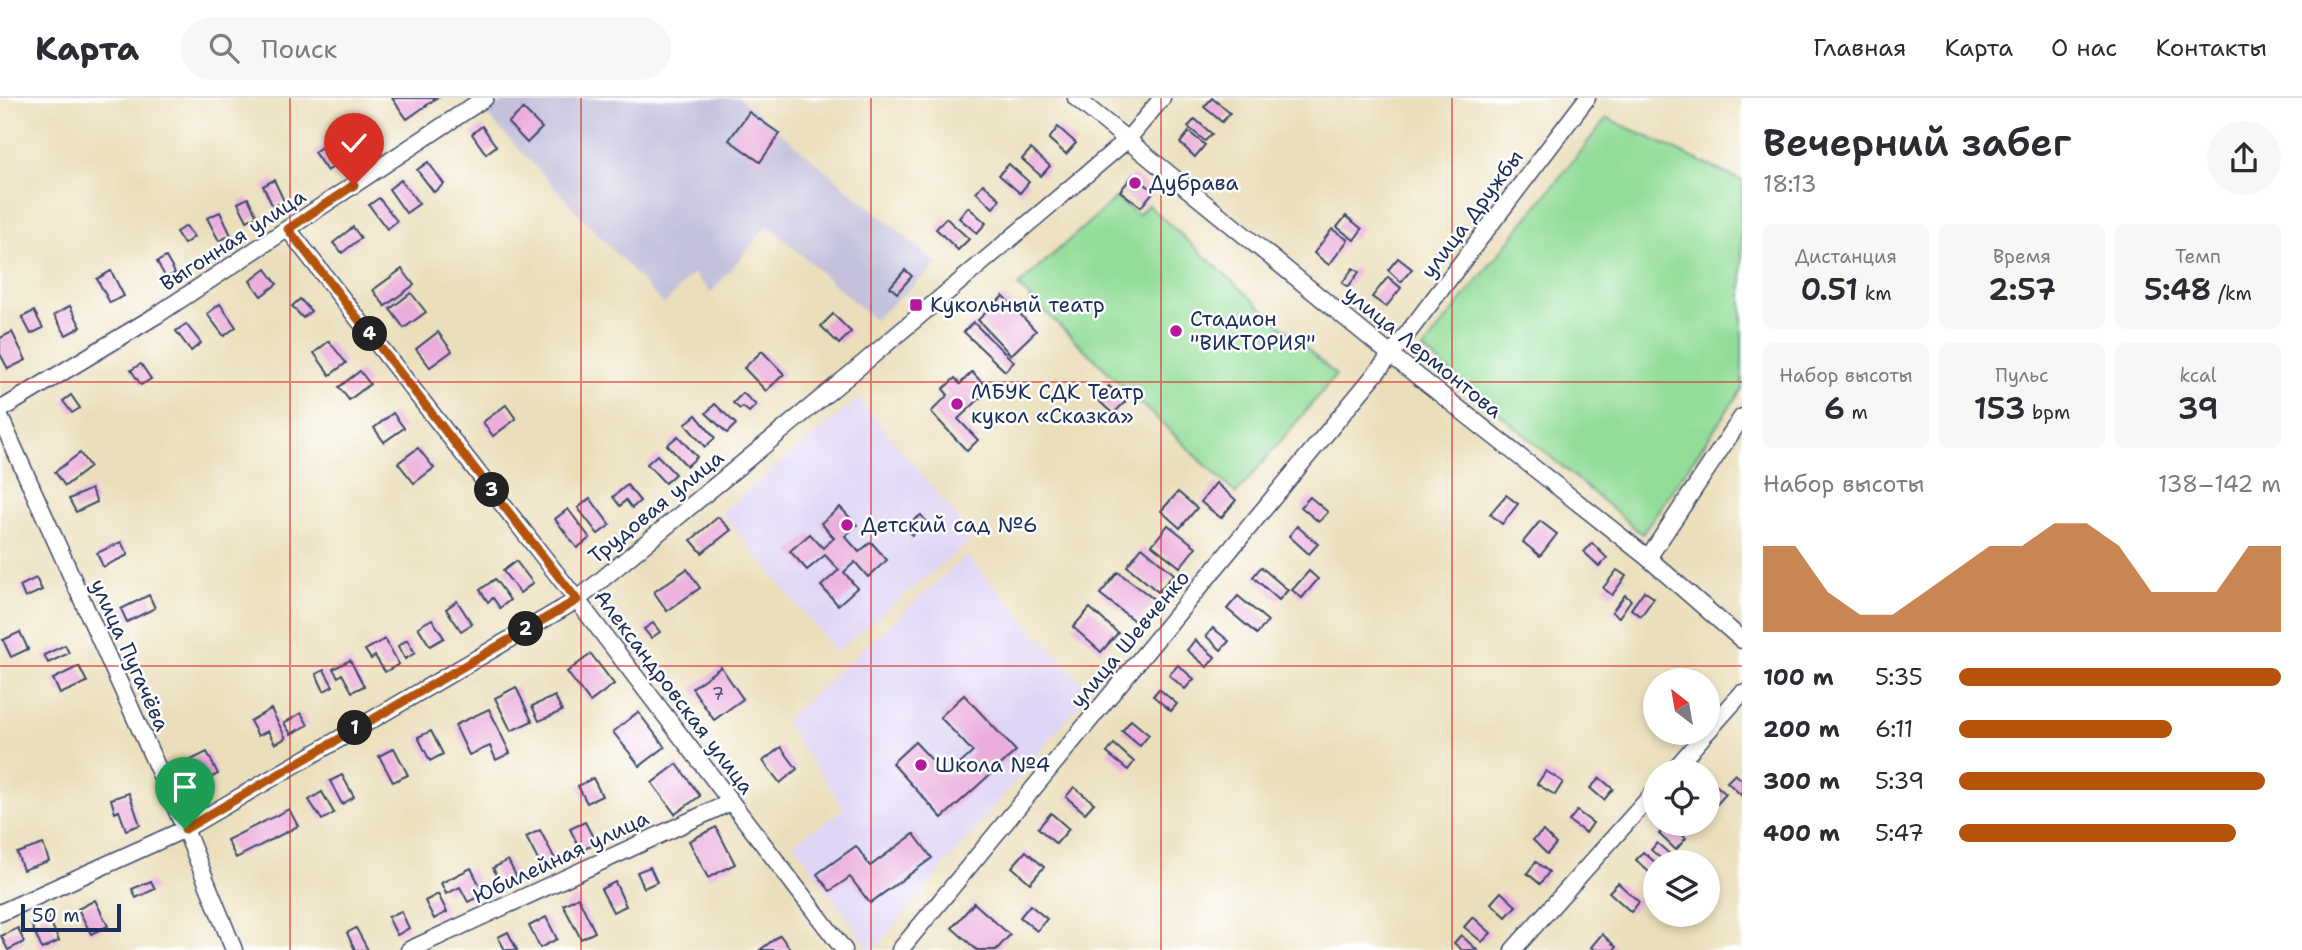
<!DOCTYPE html>
<html lang="ru">
<head>
<meta charset="utf-8">
<style>
	body { margin:0; font-family:"Shantell Sans",sans-serif; background:#f7f7f7; color:#2b2b33; height:100vh; display:flex; flex-direction:column; font-size:26px; white-space:nowrap }
	* { box-sizing:border-box; margin:0 }
	p { font-size:23px; color:#7c7c81 }
	.icon { flex:none; width:38px; height:38px; fill:none; stroke:currentColor; stroke-width:2; stroke-linecap:round; stroke-linejoin:round }
	.map { position:relative; flex:1; overflow:hidden }
	.sheet { display:flex; flex-direction:column; background:#fff; width:560px }
	.sheet>* { flex:none }
	.needle { width:46px; rotate:329deg }
	.controls { position:absolute; left:1643px; top:570px; display:grid; gap:14px }
	.controls a { display:grid; place-items:center; width:77px; height:77px; border-radius:50%; background:#fff; box-shadow:0 4px 10px #0003; font-size:35px }
	.scale { position:absolute; left:21px; bottom:18px; width:100px; box-sizing:border-box; padding-left:7px; border:4px solid #1b2f5e; border-top:0; font-size:19px; line-height:24px; white-space:nowrap; color:#1b2f5e; -webkit-text-stroke:5px #fff; paint-order:stroke }
	.pin { position:absolute; display:grid; place-items:center; width:60px; height:60px; color:#fff; margin:-72px -30px; border-radius:50% 50% 50% 0; rotate:-45deg; box-shadow:0 0 7px #0007 }
	.pin .icon { rotate:45deg }
	.km { position:absolute; width:35px; height:35px; margin:-18px; border-radius:50%; background:#222; color:#fff; font-size:19px; line-height:35px; text-align:center }
	.round { display:grid; place-items:center; flex:none; width:74px; height:74px; border-radius:37px; background:#f7f7f7 }
	.overview { display:flex; align-items:center; justify-content:space-between; height:119px; padding:0 21px }
	h1 { font-size:38px; font-weight:600; line-height:52px }
	.stats { display:grid; grid-template-columns:repeat(3,1fr); gap:10px; height:119px; padding:7px 21px }
	.stats div { display:grid; align-content:center; border-radius:10px; background:#f7f7f7; text-align:center }
	.stats b { font-size:30px; font-weight:600 }
	.stats small { font-size:19px; font-weight:400 }
	.stats p { font-size:19px }
	.chart { height:196px; padding:14px 21px }
	.chart p { display:flex; justify-content:space-between }
	.chart svg { width:100%; height:126px; margin-top:7px; fill:#b45309; opacity:.7 }
	ul { padding:0 21px; list-style:none; font-size:23px }
	li { display:grid; grid-template-columns:112px 84px 1fr; align-items:center; height:52px }
	li i { height:18px; border-radius:9px; background:#b45309 }
	header { display:flex; align-items:center; gap:42px; box-sizing:border-box; height:98px; padding:0 35px; background:#fff; border-bottom:2px solid #e1e1e2 }
	header strong { font-size:33px }
	nav { display:flex; gap:38px; margin-inline-start:auto; font-size:24px }
	.search { width:490px; height:63px; background:#f7f7f7; display:flex; align-items:center; gap:18px; box-sizing:border-box; padding:0 24px; border-radius:38px; color:#7c7c81; font-size:26px }
	main { display:flex; flex:1; min-height:0 }
	.map>svg:first-child { display:block }
	.built { fill:#dfd5f5 }
	.industrial { fill:#c3c1db }
	.green { fill:#93dd99; stroke:#57867c; stroke-width:2 }
	.building { fill:#ebaddb }
	.lines { fill:none; stroke-linecap:round; stroke-linejoin:round }
	.minor-casing { stroke:#3a496c; stroke-width:19 }
	.minor { stroke:#fff; stroke-width:16 }
	.route-casing { stroke:#fff; stroke-width:14 }
	.route { stroke:#b45309; stroke-width:9 }
	.grid { fill:none; stroke:#d62828; stroke-width:2; stroke-opacity:0.55 }
	.poi-dot { fill:#b5179e; stroke:#fff; stroke-width:2.5 }
	.labels { text-anchor:middle; dominant-baseline:central; stroke-width:5; stroke-linejoin:round; paint-order:stroke }
	.number-label { font-size:18px; fill:#4f4e7d }
	.poi-label { font-size:21px; fill:#1b2f5e; stroke:#fff; text-anchor:start }
	.street-label { font-size:21px; fill:#1b2f5e; stroke:#fff }
</style>
</head>
<body>
<header>
<strong>Карта</strong>
<div class="search"><svg class="icon" aria-label="search" viewBox="0 0 24 24"><circle cx="10" cy="10" r="6"/><path d="M15 15l6 6"/></svg>Поиск</div>
<nav><a>Главная</a><a>Карта</a><a>О нас</a><a>Контакты</a></nav>
</header>
<main>
<div class="map">
<svg width="1742" height="852" viewBox="0 0 1742 852">
	<rect width="100%" height="100%" fill="#fff"/>
	<filter id="ink" filterUnits="userSpaceOnUse"><feTurbulence type="fractalNoise" baseFrequency=".0143" numOctaves="2"/><feDisplacementMap in="SourceGraphic" scale="14" xChannelSelector="R" yChannelSelector="G"/><feConvolveMatrix kernelMatrix="1 2 1 2 8 2 1 2 1" color-interpolation-filters="sRGB"/></filter>
	<filter id="wash" filterUnits="userSpaceOnUse"><feTurbulence type="fractalNoise" baseFrequency=".00686" numOctaves="4" result="noise"/><feDisplacementMap in="SourceGraphic" scale="28" xChannelSelector="R" yChannelSelector="G"/><feGaussianBlur stdDeviation="1.57" result="paint"/><feColorMatrix in="noise" values="0 0 0 0 0 0 0 0 0 0 0 0 0 0 0 0 0 1.4 0 .05"/><feComposite in="paint" operator="in"/></filter>
	<g filter="url(#wash)">
		<rect width="100%" height="100%" fill="#ebdfbb"/>
		<g class="built">
			<polygon points="859,300 974,440 836,554 721,414"/>
			<polygon points="966,457 1090,594 874,852 870,852 793,745 844,711 784,623"/>
		</g>
		<polygon class="industrial" points="510,0 739,0 938,166 874,222 768,127 711,195 693,175 664,207 486,16"/>
		<g class="green">
			<polygon points="1607,20 1742,83 1742,291 1642,436 1423,251"/>
			<polygon points="1116,100 1138,117 1148,107 1336,277 1236,396 1018,188"/>
		</g>
		<g id="blocks">
			<g class="building">
				<polygon points="392,0 437,0 407,21"/>
				<polygon points="1212,0 1230,15 1222,24 1204,9"/>
				<polygon points="523,11 542,30 527,45 508,25"/>
				<polygon points="749,14 780,36 760,64 729,42"/>
				<polygon points="1195,21 1212,36 1205,43 1188,29"/>
				<polygon points="482,28 496,48 486,56 472,36"/>
				<polygon points="1058,29 1076,45 1066,56 1049,41"/>
				<polygon points="1189,34 1205,47 1195,59 1180,45"/>
				<polygon points="333,42 345,61 327,73 314,54"/>
				<polygon points="1031,51 1050,68 1041,78 1022,61"/>
				<polygon points="428,64 444,86 434,94 417,72"/>
				<polygon points="1009,66 1029,84 1020,95 999,77"/>
				<polygon points="1133,77 1154,93 1141,109 1120,93"/>
				<polygon points="274,82 284,103 273,109 263,88"/>
				<polygon points="401,82 419,106 406,115 389,91"/>
				<polygon points="983,86 1000,101 993,110 976,94"/>
				<polygon points="248,100 257,118 247,123 238,105"/>
				<polygon points="379,100 397,123 387,131 369,107"/>
				<polygon points="968,109 986,125 977,135 959,120"/>
				<polygon points="220,114 231,137 219,143 207,120"/>
				<polygon points="1346,118 1362,131 1354,142 1337,129"/>
				<polygon points="946,120 969,141 958,152 936,131"/>
				<polygon points="186,128 194,139 184,146 176,134"/>
				<polygon points="353,129 361,140 342,155 333,145"/>
				<polygon points="1332,131 1348,142 1329,167 1314,155"/>
				<polygon points="166,159 175,175 166,180 157,164"/>
				<polygon points="1398,160 1412,171 1401,184 1388,172"/>
				<polygon points="1353,170 1359,174 1348,189 1342,185"/>
				<polygon points="266,171 277,186 261,198 250,183"/>
				<polygon points="402,171 414,187 385,208 373,192"/>
				<polygon points="905,172 912,178 897,195 890,189"/>
				<polygon points="111,173 124,198 110,205 97,181"/>
				<polygon points="1388,179 1401,190 1386,209 1372,199"/>
				<polygon points="411,195 426,214 404,230 390,211"/>
				<polygon points="1003,198 1036,233 1011,257 978,222"/>
				<polygon points="300,201 311,213 303,220 292,208"/>
				<polygon points="220,206 236,229 224,238 207,216"/>
				<polygon points="70,208 81,229 66,237 54,217"/>
				<polygon points="34,213 43,230 31,236 22,219"/>
				<polygon points="833,216 851,234 839,246 821,228"/>
				<polygon points="973,224 1014,264 1005,273 964,234"/>
				<polygon points="186,226 201,245 191,253 176,233"/>
				<polygon points="12,234 26,262 8,271 0,256 0,240"/>
				<polygon points="438,234 452,253 430,269 416,251"/>
				<polygon points="329,243 346,265 330,277 314,255"/>
				<polygon points="762,253 784,276 766,293 744,270"/>
				<polygon points="141,266 151,281 141,287 131,272"/>
				<polygon points="360,273 370,286 349,302 339,289"/>
				<polygon points="972,274 989,292 958,321 978,342 967,353 931,314 948,297 943,291 955,280 960,286"/>
				<polygon points="1109,288 1125,304 1113,316 1097,301"/>
				<polygon points="743,295 756,307 749,314 743,309 740,311 733,305"/>
				<polygon points="71,297 80,310 72,315 63,303"/>
				<polygon points="715,306 736,326 727,335 706,315"/>
				<polygon points="506,307 516,321 493,338 483,324"/>
				<polygon points="393,315 404,330 384,344 374,330"/>
				<polygon points="696,317 715,340 705,349 685,326"/>
				<polygon points="678,338 697,359 687,368 667,347"/>
				<polygon points="418,350 434,370 414,385 398,365"/>
				<polygon points="80,355 90,369 65,388 55,374"/>
				<polygon points="657,357 675,376 665,385 647,366"/>
				<polygon points="1216,385 1236,402 1221,420 1201,404"/>
				<polygon points="627,387 640,403 632,410 626,402 620,408 613,399"/>
				<polygon points="91,391 97,404 76,414 69,401"/>
				<polygon points="1178,394 1197,410 1180,430 1161,413"/>
				<polygon points="1506,397 1518,406 1502,426 1490,416"/>
				<polygon points="1310,399 1328,414 1319,424 1301,409"/>
				<polygon points="590,400 610,427 598,436 578,410"/>
				<polygon points="840,409 857,427 845,438 859,454 871,444 887,462 868,479 855,464 844,474 857,490 838,507 821,488 839,472 825,457 807,472 790,453 810,436 823,450 834,440 821,425"/>
				<polygon points="568,411 590,440 577,450 555,421"/>
				<polygon points="921,417 928,426 912,437 906,428"/>
				<polygon points="718,419 731,432 702,455 691,442"/>
				<polygon points="1540,423 1557,436 1540,458 1523,444"/>
				<polygon points="1168,427 1196,449 1180,469 1152,447"/>
				<polygon points="1297,428 1318,446 1309,456 1289,438"/>
				<polygon points="121,444 128,457 103,469 97,455"/>
				<polygon points="1592,445 1607,460 1599,468 1584,454"/>
				<polygon points="1142,449 1174,476 1158,494 1127,468"/>
				<polygon points="516,463 533,485 520,495 503,473"/>
				<polygon points="1261,469 1288,492 1279,502 1253,479"/>
				<polygon points="687,471 700,490 667,513 654,494"/>
				<polygon points="1617,472 1626,478 1612,497 1603,490"/>
				<polygon points="1309,473 1318,481 1302,500 1292,492"/>
				<polygon points="1118,474 1155,502 1137,525 1100,496"/>
				<polygon points="36,480 42,492 25,500 20,488"/>
				<polygon points="495,481 510,502 500,510 493,500 488,504 480,492"/>
				<polygon points="1644,493 1654,500 1641,518 1631,511"/>
				<polygon points="149,497 155,510 127,524 121,511"/>
				<polygon points="1625,497 1631,502 1619,519 1612,514"/>
				<polygon points="1238,498 1268,523 1257,536 1227,511"/>
				<polygon points="457,503 472,526 461,533 446,511"/>
				<polygon points="1090,510 1118,535 1101,554 1073,529"/>
				<polygon points="432,521 444,540 430,548 418,529"/>
				<polygon points="653,525 660,534 651,540 644,531"/>
				<polygon points="1213,530 1229,543 1221,552 1206,538"/>
				<polygon points="20,534 28,551 11,559 3,542"/>
				<polygon points="385,541 399,566 385,574 375,558 371,561 365,552"/>
				<polygon points="407,542 415,555 405,561 398,548"/>
				<polygon points="1195,542 1215,559 1207,569 1187,552"/>
				<polygon points="65,547 69,555 48,565 44,557"/>
				<polygon points="591,556 614,586 590,604 567,574"/>
				<polygon points="350,562 364,588 352,594 342,576 338,579 333,571"/>
				<polygon points="1178,567 1194,581 1185,591 1169,577"/>
				<polygon points="79,568 87,584 60,596 53,581"/>
				<polygon points="721,569 743,601 714,622 692,590"/>
				<polygon points="324,572 333,588 324,593 316,576"/>
				<polygon points="516,589 532,623 511,633 495,600"/>
				<polygon points="1159,591 1177,606 1171,613 1153,598"/>
				<polygon points="964,597 1016,653 942,720 892,665 915,644 947,678 973,654 940,619"/>
				<polygon points="555,598 562,613 539,623 532,608"/>
				<polygon points="271,611 286,640 275,646 268,633 258,638 250,623"/>
				<polygon points="489,611 510,655 496,662 490,648 469,657 455,627"/>
				<polygon points="638,614 665,649 640,668 613,634"/>
				<polygon points="301,615 308,627 291,636 284,625"/>
				<polygon points="1131,622 1149,637 1140,648 1122,633"/>
				<polygon points="431,633 443,656 430,663 418,639"/>
				<polygon points="1114,646 1134,664 1128,672 1107,655"/>
				<polygon points="781,649 797,671 780,685 763,663"/>
				<polygon points="394,650 408,677 393,684 379,658"/>
				<polygon points="207,654 218,676 194,688 183,666"/>
				<polygon points="677,666 700,698 675,716 652,685"/>
				<polygon points="1546,673 1563,684 1555,697 1537,686"/>
				<polygon points="1735,676 1742,682 1742,698 1727,684"/>
				<polygon points="342,677 354,699 342,706 330,683"/>
				<polygon points="593,680 602,698 587,705 578,688"/>
				<polygon points="1600,680 1613,691 1604,702 1590,690"/>
				<polygon points="1708,680 1726,696 1717,706 1708,698"/>
				<polygon points="1074,689 1094,705 1085,715 1066,699"/>
				<polygon points="322,694 334,715 322,722 309,702"/>
				<polygon points="129,695 140,727 126,732 119,713 115,715 111,701"/>
				<polygon points="289,711 298,728 236,760 227,742"/>
				<polygon points="1577,713 1593,725 1586,735 1569,723"/>
				<polygon points="1051,715 1069,731 1056,746 1038,730"/>
				<polygon points="585,724 596,745 581,753 570,731"/>
				<polygon points="1668,726 1686,740 1676,752 1659,736"/>
				<polygon points="716,729 735,766 708,780 689,743"/>
				<polygon points="540,732 555,761 541,768 526,739"/>
				<polygon points="1543,733 1556,746 1547,756 1533,742"/>
				<polygon points="914,736 932,760 870,805 850,779 830,793 817,776 856,748 870,768"/>
				<polygon points="1657,745 1672,758 1666,765 1651,752"/>
				<polygon points="43,746 49,763 23,772 17,755"/>
				<polygon points="1026,753 1044,769 1030,785 1012,769"/>
				<polygon points="1643,754 1656,765 1656,772 1651,776 1636,762"/>
				<polygon points="508,762 517,780 502,788 493,770"/>
				<polygon points="1536,764 1549,774 1540,786 1527,775"/>
				<polygon points="650,769 657,784 644,790 637,774"/>
				<polygon points="471,770 484,796 468,804 460,789 446,796 441,785"/>
				<polygon points="151,783 155,791 136,800 132,791"/>
				<polygon points="615,784 626,808 613,814 601,791"/>
				<polygon points="1618,785 1639,804 1631,814 1609,794"/>
				<polygon points="1501,794 1516,808 1506,819 1491,805"/>
				<polygon points="438,796 447,814 434,821 425,803"/>
				<polygon points="578,799 595,834 581,841 563,807"/>
				<polygon points="95,802 108,828 91,836 78,811"/>
				<polygon points="974,805 1010,837 996,852 977,852 952,830"/>
				<polygon points="1030,807 1047,821 1037,833 1020,819"/>
				<polygon points="401,813 409,830 397,837 388,819"/>
				<polygon points="48,818 59,843 42,851 31,826"/>
				<polygon points="546,819 557,841 540,850 529,828"/>
				<polygon points="1473,819 1491,835 1482,844 1464,829"/>
				<polygon points="18,830 24,844 8,852 1,838"/>
				<polygon points="356,830 368,852 355,852 347,835"/>
				<polygon points="508,834 517,852 505,852 498,839"/>
				<polygon points="1602,836 1616,849 1614,852 1595,852 1591,849"/>
				<polygon points="780,837 791,852 760,852"/>
				<polygon points="1461,837 1477,852 1462,852 1454,845"/>
			</g>
		</g>
	</g>
	<g filter="url(#ink)">
		<use href="#blocks" fill-opacity="0" stroke="#3a496c" stroke-width="2"/>
		<g class="lines">
			<g class="minor-casing">
				<g id="minor">
					<polyline points="1076,0 1391,257 1648,460 1742,542"/>
					<polyline points="288,131 577,502 844,852"/>
					<polyline points="0,312 157,217 485,0"/>
					<polyline points="0,319 185,731 234,852"/>
					<polyline points="1648,460 1742,319"/>
					<polyline points="1708,633 1742,595"/>
					<polyline points="1672,674 1706,635"/>
					<polyline points="0,815 185,731 577,502 853,274 1128,41 1162,0"/>
					<polyline points="409,852 731,704"/>
					<polyline points="900,852 1391,257 1587,0"/>
					<polyline points="1513,852 1656,692"/>
				</g>
			</g>
			<use href="#minor" class="minor"/>
		</g>
	</g>
	<g class="lines" filter="url(#ink)">
		<g class="route-casing">
			<polyline id="route" points="185,731 577,502 288,131 354,87"/>
		</g>
		<use href="#route" class="route"/>
	</g>
	<path class="grid" d="M290 0V852M581 0V852M871 0V852M1161 0V852M1452 0V852M0 284H1742M0 568H1742"/>
	<g class="poi-dot">
		<circle cx="1135" cy="85" r="7"/>
		<rect x="909" y="200" width="14" height="14" rx="3.5"/>
		<circle cx="1176" cy="233" r="7"/>
		<circle cx="957" cy="306" r="7"/>
		<circle cx="847" cy="427" r="7"/>
		<circle cx="921" cy="667" r="7"/>
	</g>
	<g class="labels">
		<g class="number-label">
			<text x="718" y="596">7</text>
		</g>
		<g class="poi-label">
			<text x="1149" y="85">Дубрава</text>
			<text x="930" y="207">Кукольный театр</text>
			<text x="1190" y="221">Стадион<tspan x="1190" dy="24">"ВИКТОРИЯ"</tspan></text>
			<text x="971" y="294">МБУК СДК Театр<tspan x="971" dy="24">кукол «Сказка»</tspan></text>
			<text x="861" y="427">Детский сад №6</text>
			<text x="935" y="667">Школа №4</text>
		</g>
		<g class="street-label">
			<text transform="translate(1472 116) rotate(-53)">улица Дружбы</text>
			<text transform="translate(233 142) rotate(-33)">Выгонная улица</text>
			<text transform="translate(1423 254) rotate(39)">улица Лермонтова</text>
			<text transform="translate(656 409) rotate(-39)">Трудовая улица</text>
			<text transform="translate(1130 541) rotate(-50)">улица Шевченко</text>
			<text transform="translate(130 557) rotate(66)">улица Пугачёва</text>
			<text transform="translate(674 594) rotate(53)">Александровская улица</text>
			<text transform="translate(561 759) rotate(-25)">Юбилейная улица</text>
		</g>
	</g>
</svg>
<div class="controls">
<a><svg class="needle" viewBox="-14 -14 28 28"><path d="M0-13l5 13h-10z" fill="#e53935"/><path d="M0 13l5-13h-10z" fill="#7c7c81"/></svg></a>
<a><svg class="icon" aria-label="locate" viewBox="0 0 24 24"><circle cx="12" cy="12" r="6"/><path d="M12 2v4M12 18v4M2 12h4M18 12h4"/></svg></a>
<a><svg class="icon" aria-label="layers" viewBox="0 0 24 24"><path d="M12 4l9 5-9 5-9-5zM3 14l9 5 9-5"/></svg></a>
</div>
<div class="scale">50 m</div>
<div class="pin" style="left:185px;top:731px;background:#1e9e55"><svg class="icon" aria-label="arrive" viewBox="0 0 24 24"><path d="M6 21V4h12l-3 4 3 4H6"/></svg></div>
<div class="pin" style="left:354px;top:87px;background:#d93025"><svg class="icon" aria-label="check" viewBox="0 0 24 24"><path d="M5 12l5 5 9-10"/></svg></div>
<b class="km" style="left:355px;top:630px">1</b>
<b class="km" style="left:526px;top:531px">2</b>
<b class="km" style="left:492px;top:392px">3</b>
<b class="km" style="left:370px;top:236px">4</b>
</div>
<section class="sheet">
<div class="overview"><div><h1>Вечерний забег</h1><p>18:13</p></div><a class="round"><svg class="icon" aria-label="share" viewBox="0 0 24 24"><path d="M12 15V3M7 8l5-5 5 5M5 13v7h14v-7"/></svg></a></div>
<div class="stats">
<div><p>Дистанция</p><b>0.51<small> km</small></b></div>
<div><p>Время</p><b>2:57</b></div>
<div><p>Темп</p><b>5:48<small> /km</small></b></div>
</div>
<div class="stats">
<div><p>Набор высоты</p><b>6<small> m</small></b></div>
<div><p>Пульс</p><b>153<small> bpm</small></b></div>
<div><p>kcal</p><b>39</b></div>
</div>
<div class="chart"><p><span>Набор высоты</span>138–142 m</p>
<svg viewBox="0 0 160 44" preserveAspectRatio="none"><path d="M0 44V14L10 14L20 30L30 38L40 38L50 30L60 22L70 14L80 14L90 6L100 6L110 14L120 30L130 30L140 30L150 14L160 14V44z"/></svg>
</div>
<ul>
<li><b>100 m</b>5:35<i style="width:100%"></i></li>
<li><b>200 m</b>6:11<i style="width:66%"></i></li>
<li><b>300 m</b>5:39<i style="width:95%"></i></li>
<li><b>400 m</b>5:47<i style="width:86%"></i></li>
</ul>
</section>
</main>
</body>
</html>
